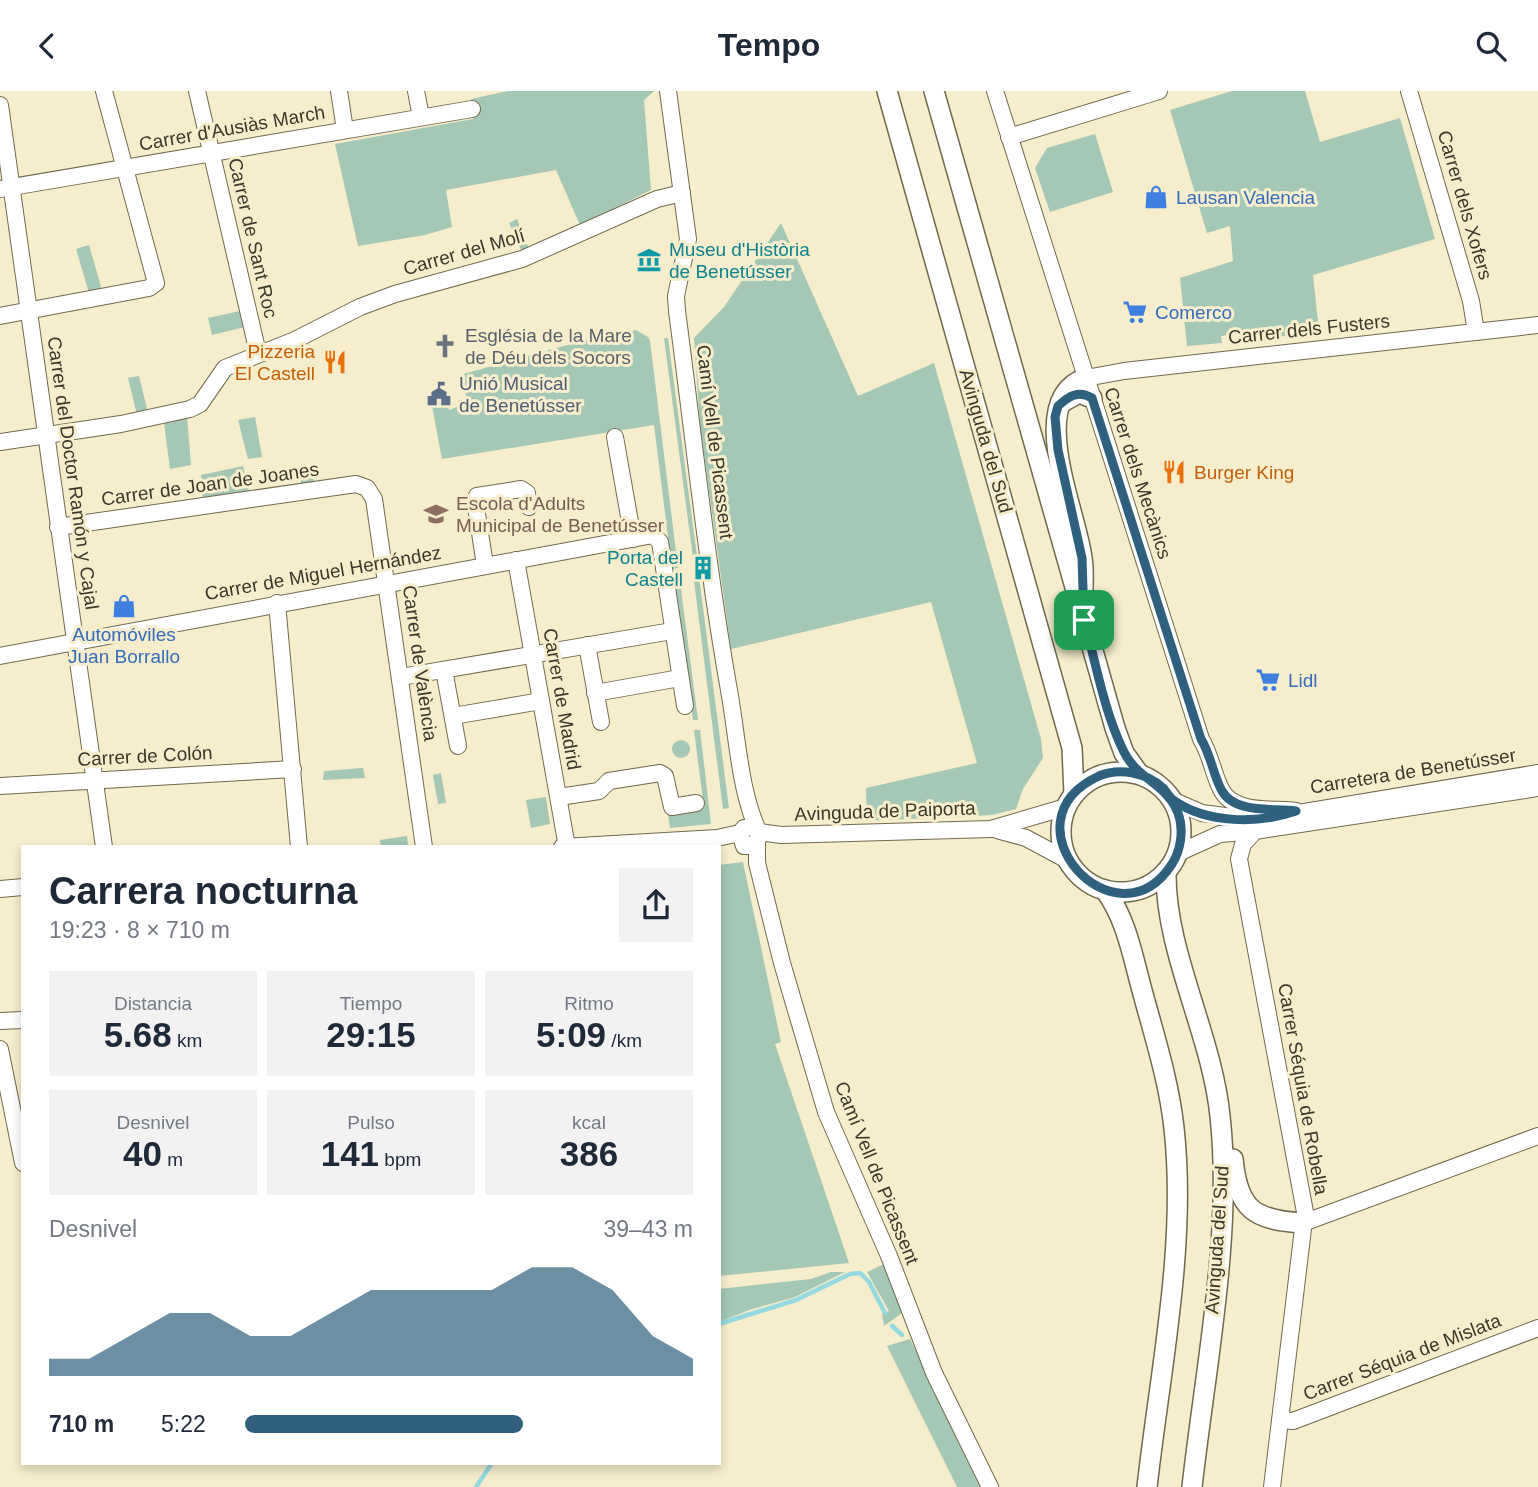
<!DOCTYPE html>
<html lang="es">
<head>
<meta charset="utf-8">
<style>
	body { margin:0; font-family:Helvetica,sans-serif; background:#f2f2f3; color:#1f2937; height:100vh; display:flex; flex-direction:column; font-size:26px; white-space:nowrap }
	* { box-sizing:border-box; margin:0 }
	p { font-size:23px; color:#747a83 }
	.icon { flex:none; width:38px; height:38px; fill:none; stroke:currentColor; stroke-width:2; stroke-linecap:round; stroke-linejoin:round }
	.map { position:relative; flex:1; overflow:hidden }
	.panel { position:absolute; left:21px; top:754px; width:700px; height:620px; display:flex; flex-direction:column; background:#fff; border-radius:0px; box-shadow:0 4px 10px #0003 }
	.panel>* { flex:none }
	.pin { position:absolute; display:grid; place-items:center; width:60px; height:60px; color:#fff; margin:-30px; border-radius:14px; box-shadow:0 4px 10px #0006 }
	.round { display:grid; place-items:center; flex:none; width:74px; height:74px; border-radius:0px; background:#f2f2f3 }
	.head { display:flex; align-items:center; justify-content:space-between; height:119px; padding:0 28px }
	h1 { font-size:38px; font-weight:700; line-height:52px }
	.metrics { display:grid; grid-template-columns:repeat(3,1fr); gap:10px; height:119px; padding:7px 28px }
	.metrics div { display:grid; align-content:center; border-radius:0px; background:#f2f2f3; text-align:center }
	.metrics b { font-size:35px; font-weight:700 }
	.metrics small { font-size:19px; font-weight:400 }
	.metrics p { font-size:19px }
	.chart { height:196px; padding:14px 28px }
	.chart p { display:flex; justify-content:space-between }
	.chart svg { width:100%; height:126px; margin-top:7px; fill:#2f617e; opacity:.7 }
	ul { padding:0 28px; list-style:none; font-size:23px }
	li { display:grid; grid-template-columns:112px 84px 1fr; align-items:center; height:52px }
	li i { height:18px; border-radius:9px; background:#2f617e }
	header { display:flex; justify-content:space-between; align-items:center; height:91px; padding:0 28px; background:#fff; font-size:32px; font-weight:700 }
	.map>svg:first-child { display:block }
	.green { fill:#a4c8b5 }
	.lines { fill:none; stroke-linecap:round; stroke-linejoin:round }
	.stream { stroke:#94d9df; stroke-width:4.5 }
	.minor-casing { stroke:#71694c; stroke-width:18 }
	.major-casing { stroke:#71694c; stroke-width:22 }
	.minor { stroke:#fff; stroke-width:16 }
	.major { stroke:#fff; stroke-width:19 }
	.route-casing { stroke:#fff; stroke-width:14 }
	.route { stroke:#2f617e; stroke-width:9 }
	.labels { text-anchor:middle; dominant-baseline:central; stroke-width:6; stroke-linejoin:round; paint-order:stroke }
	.street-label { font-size:19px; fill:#3c392c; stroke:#f5edcc }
	.shop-label { font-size:19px; fill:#366cbe; stroke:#f5edcc; text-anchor:start }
	.culture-label { font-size:19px; fill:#0d838f; stroke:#f5edcc; text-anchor:start }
	.worship-label { font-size:19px; fill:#5b616d; stroke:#f5edcc; text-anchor:start }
	.food-label { font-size:19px; fill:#c56008; stroke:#f5edcc; text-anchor:end }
	.service-label { font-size:19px; fill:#4e5e75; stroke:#f5edcc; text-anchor:start }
	.education-label { font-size:19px; fill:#785e54; stroke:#f5edcc; text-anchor:start }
</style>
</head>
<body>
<header><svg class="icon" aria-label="back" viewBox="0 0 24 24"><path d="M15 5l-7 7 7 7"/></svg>Tempo<svg class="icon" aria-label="search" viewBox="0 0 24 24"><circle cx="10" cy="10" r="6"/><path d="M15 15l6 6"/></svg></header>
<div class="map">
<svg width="1538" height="1396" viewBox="0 0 1538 1396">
	<rect width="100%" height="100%" fill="#f5edcc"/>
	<g class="green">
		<polygon points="508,0 654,0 644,9 651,99 580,134 556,79 446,99 452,136 425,144 358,155 335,53 473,28 471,8"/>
		<polygon points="1232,0 1305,0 1320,51 1400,27 1435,148 1313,184 1319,241 1239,250 1238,243 1221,245 1222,252 1187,255 1180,187 1233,170 1230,135 1207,142 1170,19"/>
		<polygon points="1095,43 1113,101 1050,121 1035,77 1047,57"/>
		<polygon points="517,128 529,158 522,161 509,132"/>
		<polygon points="781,132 858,305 934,272 1041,648 1043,667 1023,698 1016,718 992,724 867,730 866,697 977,672 931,511 731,558 700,334 694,247 724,216"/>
		<polygon points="89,154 102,199 89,202 76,158"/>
		<polygon points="240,220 245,236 212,244 208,227"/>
		<polygon points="636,239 648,246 650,250 678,477 672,478 654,334 442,368 432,315 446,310 449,319 468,312 460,284 603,244 605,248"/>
		<polygon points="664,247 668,247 698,473 695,473 693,467"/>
		<polygon points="139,285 148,322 137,324 128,287"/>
		<polygon points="187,325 191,374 170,378 164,332"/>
		<polygon points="255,326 262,366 248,368 238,329"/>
		<polygon points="311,374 314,391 301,393 299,375"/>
		<polygon points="243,375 249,400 203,407 201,384"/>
		<polygon points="679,483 698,629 693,629 673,484"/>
		<polygon points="699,486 729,717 723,718 694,490"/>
		<polygon points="694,639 700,639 711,733 670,737 668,724 704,717"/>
		<circle cx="681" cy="658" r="9"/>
		<polygon points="363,677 365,687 323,689 324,680"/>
		<polygon points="441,682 446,712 438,713 433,684"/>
		<polygon points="546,706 550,733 531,737 526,709"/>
		<polygon points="407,745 408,754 381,756 380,749"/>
		<polygon points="743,771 781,951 775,953 849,1172 719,1185 719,774"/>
		<polygon points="884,1173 899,1205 902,1222 884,1235 882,1223 889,1220 867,1181"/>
		<polygon points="831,1181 845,1181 795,1206 752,1218 719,1231 719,1198 811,1188"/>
		<polygon points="910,1248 984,1396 957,1396 887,1255"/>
	</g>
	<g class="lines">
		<g class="stream">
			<polyline points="719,1233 796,1209 850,1183 860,1182 869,1191 885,1222"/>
			<polyline points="892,1235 902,1244"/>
			<polyline points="476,1396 492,1372"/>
		</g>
		<g class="minor-casing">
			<g id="minor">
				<polyline points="197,0 258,262"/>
				<polyline points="339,0 345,39"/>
				<polyline points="416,0 421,26"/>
				<path d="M668 0 688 148 676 205 677 220C694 348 707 477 730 605 738 652 740 702 760 744L754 755H744L740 742 744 737 754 736"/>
				<path d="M995 0 1201 648C1211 664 1213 684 1222 700 1235 723 1274 717 1296 720"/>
				<polyline points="1409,0 1471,210 1476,241"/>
				<polyline points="0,14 104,756"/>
				<polyline points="1009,46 1159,0"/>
				<polyline points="0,98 472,18"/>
				<polyline points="0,225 149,197 156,192 104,0"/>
				<polyline points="1086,287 1124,280 1538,234"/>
				<polyline points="615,346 633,448"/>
				<polyline points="0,351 121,333 190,318 200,313 225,277 295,249 360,216 395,203 522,168 657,108 682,102"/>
				<polyline points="58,436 356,393 367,397 374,408 424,756"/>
				<polyline points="516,469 567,756"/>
				<polyline points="485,474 475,410 477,405 521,398 527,402 529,416"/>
				<polyline points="277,512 299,756"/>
				<polyline points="587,554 601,631"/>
				<polyline points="0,565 653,444 660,451 685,615"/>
				<polyline points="444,579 458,655"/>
				<polyline points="401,586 672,540"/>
				<polyline points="595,602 680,587"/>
				<polyline points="453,625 541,610"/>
				<polyline points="0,695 293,678"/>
				<polyline points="559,706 599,700 609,690 660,682 665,685 672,716 696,712"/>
				<polyline points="1172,709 1202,722 1255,729 1538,682"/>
				<polyline points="997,739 1026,747 1067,769"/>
				<polyline points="1255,740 1243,753 1239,768 1305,1121 1272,1396"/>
				<polyline points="759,741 781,744 991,738 1066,716"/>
				<polyline points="757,753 757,772 782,872 826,1021 889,1165 934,1282 990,1396"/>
				<polyline points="562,756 717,747 740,742"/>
				<polyline points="1178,762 1220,743 1255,740 1538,697"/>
				<polyline points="0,798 23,796"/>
				<polyline points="0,930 23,929"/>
				<polyline points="0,958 23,1072"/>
				<polyline points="1303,1132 1538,1045"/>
				<polyline points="1280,1329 1293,1330 1538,1237"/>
			</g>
		</g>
		<g class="major-casing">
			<g id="major">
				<polyline points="887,0 1072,657 1074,703"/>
				<polyline points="934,0 1115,637 1124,662 1139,683"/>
				<polyline points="1061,312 1079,302 1092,307"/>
				<path d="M1083 500C1083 489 1084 478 1082 467 1077 422 1024 308 1086 287"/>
				<circle cx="1121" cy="741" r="60"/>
				<path d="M1166 781C1165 861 1212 944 1220 1025 1233 1142 1205 1279 1192 1396"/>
				<path d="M1105 799C1127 829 1133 867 1143 903 1155 947 1169 991 1174 1037 1187 1154 1160 1280 1147 1396"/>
				<path d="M1233 1068C1238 1119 1254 1129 1303 1132"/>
			</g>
		</g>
		<use href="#minor" class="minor"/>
		<use href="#major" class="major"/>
	</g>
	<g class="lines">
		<g class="route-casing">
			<path id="route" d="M1084 529C1096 572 1104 621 1124 661 1137 688 1167 693 1178 722 1184 738 1181 759 1172 773 1116 860 999 731 1099 685 1120 676 1147 682 1163 697 1167 701 1169 706 1173 709 1207 733 1259 733 1296 720 1274 717 1235 723 1222 700 1213 684 1211 664 1201 648L1092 307C1078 299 1069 305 1058 315L1055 326 1058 359 1082 467 1084 529"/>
		</g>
		<use href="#route" class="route"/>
	</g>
	<defs>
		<g id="shop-bare" transform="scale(1.89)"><path d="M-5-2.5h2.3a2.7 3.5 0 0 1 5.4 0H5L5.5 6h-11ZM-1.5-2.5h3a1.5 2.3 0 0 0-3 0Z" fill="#3f7fe0" stroke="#f5edcc" stroke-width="2.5" paint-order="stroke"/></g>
		<g id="museum-bare" transform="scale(1.89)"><path d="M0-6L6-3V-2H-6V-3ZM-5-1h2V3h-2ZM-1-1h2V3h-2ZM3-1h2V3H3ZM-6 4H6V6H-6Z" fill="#0f9aa8" stroke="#f5edcc" stroke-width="2.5" paint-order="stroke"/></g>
		<g id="supermarket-bare" transform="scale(1.89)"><path d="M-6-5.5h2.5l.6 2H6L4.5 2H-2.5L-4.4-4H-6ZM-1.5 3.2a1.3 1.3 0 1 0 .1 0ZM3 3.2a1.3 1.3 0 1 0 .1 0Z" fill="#3f7fe0" stroke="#f5edcc" stroke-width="2.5" paint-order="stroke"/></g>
		<g id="church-bare" transform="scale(1.89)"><path d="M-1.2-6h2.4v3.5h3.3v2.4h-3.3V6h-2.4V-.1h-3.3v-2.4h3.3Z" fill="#6b7280" stroke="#f5edcc" stroke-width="2.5" paint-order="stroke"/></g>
		<g id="restaurant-bare" transform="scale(1.89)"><path d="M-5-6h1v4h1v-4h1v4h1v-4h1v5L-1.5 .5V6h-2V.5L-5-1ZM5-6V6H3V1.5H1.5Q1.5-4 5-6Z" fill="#e8710a" stroke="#f5edcc" stroke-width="2.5" paint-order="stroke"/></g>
		<g id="civic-bare" transform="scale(1.89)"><path d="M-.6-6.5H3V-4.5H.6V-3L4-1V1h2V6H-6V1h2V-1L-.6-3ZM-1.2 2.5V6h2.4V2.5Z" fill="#5c6f8a" stroke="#f5edcc" stroke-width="2.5" paint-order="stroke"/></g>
		<g id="school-bare" transform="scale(1.89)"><path d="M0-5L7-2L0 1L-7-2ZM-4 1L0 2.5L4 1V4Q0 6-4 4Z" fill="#8d6e63" stroke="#f5edcc" stroke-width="2.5" paint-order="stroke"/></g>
		<g id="building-bare" transform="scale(1.89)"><path d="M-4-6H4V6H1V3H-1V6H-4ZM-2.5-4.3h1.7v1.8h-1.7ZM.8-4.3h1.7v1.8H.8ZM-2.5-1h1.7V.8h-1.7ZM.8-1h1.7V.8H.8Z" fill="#0f9aa8" stroke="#f5edcc" stroke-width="2.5" paint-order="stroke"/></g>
	</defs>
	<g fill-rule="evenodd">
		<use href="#shop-bare" x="1156" y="106"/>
		<use href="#museum-bare" x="649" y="169"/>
		<use href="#supermarket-bare" x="1135" y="221"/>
		<use href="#church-bare" x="445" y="255"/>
		<use href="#restaurant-bare" x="335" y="271"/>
		<use href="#civic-bare" x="439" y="303"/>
		<use href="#restaurant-bare" x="1174" y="381"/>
		<use href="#school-bare" x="436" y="423"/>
		<use href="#building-bare" x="703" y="477"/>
		<use href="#shop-bare" x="124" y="515"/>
		<use href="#supermarket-bare" x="1268" y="589"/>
	</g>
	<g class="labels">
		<g class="street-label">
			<text transform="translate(232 37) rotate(-10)">Carrer d'Ausiàs March</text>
			<text transform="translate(1465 114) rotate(74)">Carrer dels Xofers</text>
			<text transform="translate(253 147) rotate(77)">Carrer de Sant Roc</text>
			<text transform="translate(464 161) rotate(-16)">Carrer del Molí</text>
			<text transform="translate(1309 238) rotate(-6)">Carrer dels Fusters</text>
			<text transform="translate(986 350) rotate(74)">Avinguda del Sud</text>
			<text transform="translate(715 351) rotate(83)">Camí Vell de Picassent</text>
			<text transform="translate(73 382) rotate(82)">Carrer del Doctor Ramón y Cajal</text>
			<text transform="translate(1138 382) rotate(72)">Carrer dels Mecànics</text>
			<text transform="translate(210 393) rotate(-8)">Carrer de Joan de Joanes</text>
			<text transform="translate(323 482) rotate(-10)">Carrer de Miguel Hernández</text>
			<text transform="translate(420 572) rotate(82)">Carrer de València</text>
			<text transform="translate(562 608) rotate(80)">Carrer de Madrid</text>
			<text transform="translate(145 665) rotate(-3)">Carrer de Colón</text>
			<text transform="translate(1413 680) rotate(-9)">Carretera de Benetússer</text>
			<text transform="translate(885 720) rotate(-2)">Avinguda de Paiporta</text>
			<text transform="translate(1303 998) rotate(80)">Carrer Séquia de Robella</text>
			<text transform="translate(877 1082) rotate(68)">Camí Vell de Picassent</text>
			<text transform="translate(1217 1149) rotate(-86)">Avinguda del Sud</text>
			<text transform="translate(1402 1266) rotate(-21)">Carrer Séquia de Mislata</text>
		</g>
		<g class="shop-label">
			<text x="1176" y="106">Lausan Valencia</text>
			<text x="1155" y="221">Comerco</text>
			<text x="124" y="543" text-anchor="middle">Automóviles<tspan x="124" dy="22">Juan Borrallo</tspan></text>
			<text x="1288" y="589">Lidl</text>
		</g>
		<g class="culture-label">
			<text x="669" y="158">Museu d'Història<tspan x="669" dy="22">de Benetússer</tspan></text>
			<text x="683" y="466" text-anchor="end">Porta del<tspan x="683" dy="22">Castell</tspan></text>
		</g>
		<g class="worship-label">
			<text x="465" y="244">Església de la Mare<tspan x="465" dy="22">de Déu dels Socors</tspan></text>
		</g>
		<g class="food-label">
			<text x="315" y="260">Pizzeria<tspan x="315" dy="22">El Castell</tspan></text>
			<text x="1194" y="381" text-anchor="start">Burger King</text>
		</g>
		<g class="service-label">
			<text x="459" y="292">Unió Musical<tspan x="459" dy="22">de Benetússer</tspan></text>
		</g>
		<g class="education-label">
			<text x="456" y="412">Escola d'Adults<tspan x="456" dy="22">Municipal de Benetússer</tspan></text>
		</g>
	</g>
</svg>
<div class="pin" style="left:1084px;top:529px;background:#1e9e55"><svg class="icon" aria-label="arrive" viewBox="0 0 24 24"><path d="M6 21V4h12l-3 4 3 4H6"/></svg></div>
<section class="panel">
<div class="head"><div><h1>Carrera nocturna</h1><p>19:23 · 8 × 710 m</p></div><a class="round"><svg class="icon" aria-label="share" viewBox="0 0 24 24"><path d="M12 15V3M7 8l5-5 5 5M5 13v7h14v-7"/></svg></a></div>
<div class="metrics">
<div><p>Distancia</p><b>5.68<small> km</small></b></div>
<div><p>Tiempo</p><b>29:15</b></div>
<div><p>Ritmo</p><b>5:09<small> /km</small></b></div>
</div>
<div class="metrics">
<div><p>Desnivel</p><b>40<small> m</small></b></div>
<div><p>Pulso</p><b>141<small> bpm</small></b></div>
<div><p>kcal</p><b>386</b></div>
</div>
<div class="chart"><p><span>Desnivel</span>39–43 m</p>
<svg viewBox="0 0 160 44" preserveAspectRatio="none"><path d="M0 44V38L10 38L20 30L30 22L40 22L50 30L60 30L70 22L80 14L90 14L100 14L110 14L120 6L130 6L140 14L150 30L160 38V44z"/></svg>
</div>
<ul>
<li><b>710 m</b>5:22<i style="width:62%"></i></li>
</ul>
</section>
</div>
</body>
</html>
